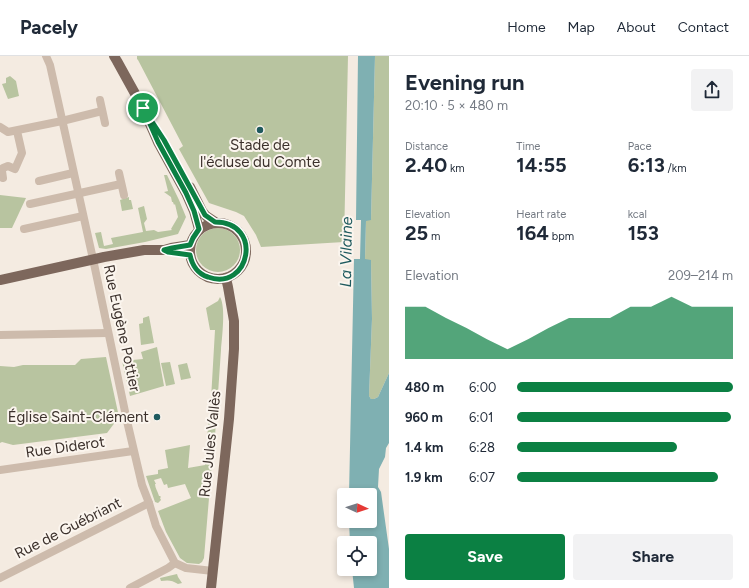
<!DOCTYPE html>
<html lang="en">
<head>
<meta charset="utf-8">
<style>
	body { margin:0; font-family:Figtree,sans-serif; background:#f2f2f3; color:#1f2937; height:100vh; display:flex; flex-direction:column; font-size:15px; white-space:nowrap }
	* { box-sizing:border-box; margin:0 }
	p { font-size:13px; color:#747a83 }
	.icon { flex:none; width:22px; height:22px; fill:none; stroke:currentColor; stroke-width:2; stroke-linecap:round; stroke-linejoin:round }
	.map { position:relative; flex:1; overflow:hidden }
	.side { display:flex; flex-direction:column; background:#fff; width:360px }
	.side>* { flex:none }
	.needle { width:26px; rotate:93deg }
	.tools { position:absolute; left:337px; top:432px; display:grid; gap:8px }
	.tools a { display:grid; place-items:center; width:40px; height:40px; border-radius:4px; background:#fff; box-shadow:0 2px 6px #0003; font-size:20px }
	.pin { position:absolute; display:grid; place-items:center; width:34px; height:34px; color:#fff; margin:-17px; border:2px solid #fff; border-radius:50%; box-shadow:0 1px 4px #0007 }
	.round { display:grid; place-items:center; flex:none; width:42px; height:42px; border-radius:4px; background:#f2f2f3 }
	.overview { display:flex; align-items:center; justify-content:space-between; height:68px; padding:0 16px }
	h1 { font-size:22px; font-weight:700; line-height:30px }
	.figures { display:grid; grid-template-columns:repeat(3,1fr); gap:6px; height:68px; padding:4px 16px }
	.figures div { display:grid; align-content:center }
	.figures b { font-size:20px; font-weight:700 }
	.figures small { font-size:11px; font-weight:400 }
	.figures p { font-size:11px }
	.chart { height:112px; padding:8px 16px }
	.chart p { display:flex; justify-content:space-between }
	.chart svg { width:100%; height:72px; margin-top:4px; fill:#0b8043; opacity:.7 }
	.action { display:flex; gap:8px; margin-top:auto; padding:8px 16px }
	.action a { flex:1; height:46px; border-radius:4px; background:#0b8043; color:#fff; font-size:16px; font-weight:700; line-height:46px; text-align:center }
	.action a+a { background:#f2f2f3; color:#1f2937 }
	ul { padding:0 16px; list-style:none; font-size:13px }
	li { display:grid; grid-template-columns:64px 48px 1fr; align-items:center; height:30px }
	li i { height:10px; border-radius:5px; background:#0b8043 }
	header { display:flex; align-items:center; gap:24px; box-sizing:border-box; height:56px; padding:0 20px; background:#fff; border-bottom:1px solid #e0e1e3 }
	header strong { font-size:19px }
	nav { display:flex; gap:22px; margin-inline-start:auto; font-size:14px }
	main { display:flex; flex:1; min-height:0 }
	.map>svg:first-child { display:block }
	.green { fill:#b8c4a0 }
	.water { fill:#7fb0b2 }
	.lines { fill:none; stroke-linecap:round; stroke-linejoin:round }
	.minor { stroke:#cdbbac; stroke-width:8 }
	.major { stroke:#7d675c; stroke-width:10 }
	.route-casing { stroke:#fff; stroke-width:8 }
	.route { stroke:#0b8043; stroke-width:5 }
	.poi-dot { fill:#1f5a5e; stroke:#fbf5ee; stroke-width:1.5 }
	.labels { text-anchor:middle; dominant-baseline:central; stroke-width:4; stroke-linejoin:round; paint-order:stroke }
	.poi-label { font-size:15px; fill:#3b302b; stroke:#fbf5ee }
	.street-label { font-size:15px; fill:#3b302b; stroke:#fbf5ee }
	.water-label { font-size:16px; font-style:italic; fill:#1f5a5e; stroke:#fbf5ee }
</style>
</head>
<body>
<header>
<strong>Pacely</strong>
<nav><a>Home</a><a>Map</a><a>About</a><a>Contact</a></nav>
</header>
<main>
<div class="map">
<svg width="389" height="532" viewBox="0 0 389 532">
	<rect width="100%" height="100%" fill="#f4ebe1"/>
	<g class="green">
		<polygon points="137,0 348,0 344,186 261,191 256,179 244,160 236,156 209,147 179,93 183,90 138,4 137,3"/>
		<polygon points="375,0 389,0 389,317 378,341 374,343 371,343 369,340 372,263 371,204 365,204 366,164 371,164"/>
		<polygon points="10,20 16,25 19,40 8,43 2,28 6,27 6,22"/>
		<polygon points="164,119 167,119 179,144 186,161 178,178 145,186 106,193 99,192 95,177 101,176 104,190 113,188 111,182 143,176 138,152 144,150 147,163 144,167 146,175 154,174 158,176 172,174 171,173 178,161 175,148 174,149 173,146 172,146 171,141 164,136 168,135"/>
		<polygon points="0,139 26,142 12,172 0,172"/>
		<polygon points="129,141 129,144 131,144 133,153 122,155 120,144"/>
		<circle cx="218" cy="194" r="22"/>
		<path d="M220 241C226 251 222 281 221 294 219 323 217 352 215 380L207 382 211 343 215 274H210L206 252 218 245Z"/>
		<polygon points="149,260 154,287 141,289 139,268 143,267 143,262"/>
		<polygon points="157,291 164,330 130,340 122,305 143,303 141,296"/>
		<polygon points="106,301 119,361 107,377 13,389 2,386 0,387 0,310 14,311 23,309 75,309 81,303"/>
		<polygon points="170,306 175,328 166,330 161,307"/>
		<polygon points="187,307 191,322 181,324 178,309"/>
		<path d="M214 382 204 502 202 506 199 508 187 507 180 502 166 476 158 455 191 442 185 428 168 432 167 428 164 429 161 422 154 424 156 428H155C155 432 158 436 159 440H160L161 441 160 442 161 444 158 447 155 446 146 420 158 418V414L168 412 165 394 190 389 188 412 205 409 206 395H208V383Z"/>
		<path d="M177 518 178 521 182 527 178 528C172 524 168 524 161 525L160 522Z"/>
	</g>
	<polygon class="water" points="358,0 375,0 371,164 366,165 365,203 371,204 372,263 369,340 371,343 374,343 378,341 389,317 389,387 386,392 385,401 379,413 378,431 381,436 389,493 389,532 354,532 352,513 370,513 370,487 350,487 349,465 370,465 370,439 349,439 354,203 360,203 361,164 356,164"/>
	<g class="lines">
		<g class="minor">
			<polyline points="46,0 50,9 93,203 127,365 142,429 149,447 156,470 175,507 186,512 213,515"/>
			<polyline points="100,44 105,67"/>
			<polyline points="0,71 8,76 62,65 102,55"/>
			<polyline points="119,117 124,139"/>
			<polyline points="3,122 2,115 3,112 8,110 15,113 22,97 17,75"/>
			<polyline points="39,125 73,117"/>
			<polyline points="30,148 121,128"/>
			<polyline points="24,173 83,160"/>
			<polyline points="0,279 108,277"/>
			<polyline points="0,414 133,395"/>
			<polyline points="0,522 149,447"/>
			<polyline points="130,532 168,512 175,507"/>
		</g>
		<g class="major">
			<polyline points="114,0 117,5 143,52 158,86 186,137 194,155 199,173"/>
			<polyline points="190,131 202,155 206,160 215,166"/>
			<circle cx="218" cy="195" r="28"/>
			<polyline points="0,224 104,201 144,194 164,194 171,192 190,189"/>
			<polyline points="211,532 229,363 234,293 234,265 228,231 226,222"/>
		</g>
	</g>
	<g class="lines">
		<g class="route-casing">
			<path id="route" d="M143 52 164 84 205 159 215 166C264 166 250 236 208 221 198 218 192 209 190 199L168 196 164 194 172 192 190 189 193 182 199 173 194 155 186 137 158 86Z"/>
		</g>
		<use href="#route" class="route"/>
	</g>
	<g class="poi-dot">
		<circle cx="260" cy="74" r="4"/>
		<circle cx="157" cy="361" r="4"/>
	</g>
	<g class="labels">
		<g class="poi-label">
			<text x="260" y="89">Stade de<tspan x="260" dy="17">l'écluse du Comte</tspan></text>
			<text x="149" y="361" text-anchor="end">Église Saint-Clément</text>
		</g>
		<g class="street-label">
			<text transform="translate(122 272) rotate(78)">Rue Eugène Pottier</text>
			<text transform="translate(210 388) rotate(-84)">Rue Jules Vallès</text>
			<text transform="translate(65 391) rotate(-8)">Rue Diderot</text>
			<text transform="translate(68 472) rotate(-27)">Rue de Guébriant</text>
		</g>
		<g class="water-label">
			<text transform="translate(346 196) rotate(-89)">La Vilaine</text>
		</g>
	</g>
</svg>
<div class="tools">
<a><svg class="needle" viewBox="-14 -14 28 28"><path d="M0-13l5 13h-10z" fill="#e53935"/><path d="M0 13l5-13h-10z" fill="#747a83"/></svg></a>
<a><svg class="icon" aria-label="locate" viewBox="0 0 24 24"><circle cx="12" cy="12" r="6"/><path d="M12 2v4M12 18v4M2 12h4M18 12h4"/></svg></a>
</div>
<div class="pin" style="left:143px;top:52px;background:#1e9e55"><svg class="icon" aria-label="arrive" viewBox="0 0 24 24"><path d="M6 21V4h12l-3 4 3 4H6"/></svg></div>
</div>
<section class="side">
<div class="overview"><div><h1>Evening run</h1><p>20:10 · 5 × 480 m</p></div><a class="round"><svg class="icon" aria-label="share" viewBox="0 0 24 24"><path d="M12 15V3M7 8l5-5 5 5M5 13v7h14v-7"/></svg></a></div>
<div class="figures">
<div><p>Distance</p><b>2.40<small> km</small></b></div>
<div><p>Time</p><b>14:55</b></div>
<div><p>Pace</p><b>6:13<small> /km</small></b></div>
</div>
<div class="figures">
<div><p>Elevation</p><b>25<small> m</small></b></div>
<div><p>Heart rate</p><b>164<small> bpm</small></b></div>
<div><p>kcal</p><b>153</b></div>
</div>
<div class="chart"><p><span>Elevation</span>209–214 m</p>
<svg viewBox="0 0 160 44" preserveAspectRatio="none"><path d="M0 44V12L10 12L20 19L30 25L40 32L50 38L60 32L70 25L80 19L90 19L100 19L110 12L120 12L130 6L140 12L150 12L160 12V44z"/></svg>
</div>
<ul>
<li><b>480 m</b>6:00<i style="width:100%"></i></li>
<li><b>960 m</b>6:01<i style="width:99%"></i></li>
<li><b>1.4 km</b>6:28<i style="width:74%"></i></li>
<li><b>1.9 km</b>6:07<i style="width:93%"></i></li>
</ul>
<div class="action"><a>Save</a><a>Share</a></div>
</section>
</main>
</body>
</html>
